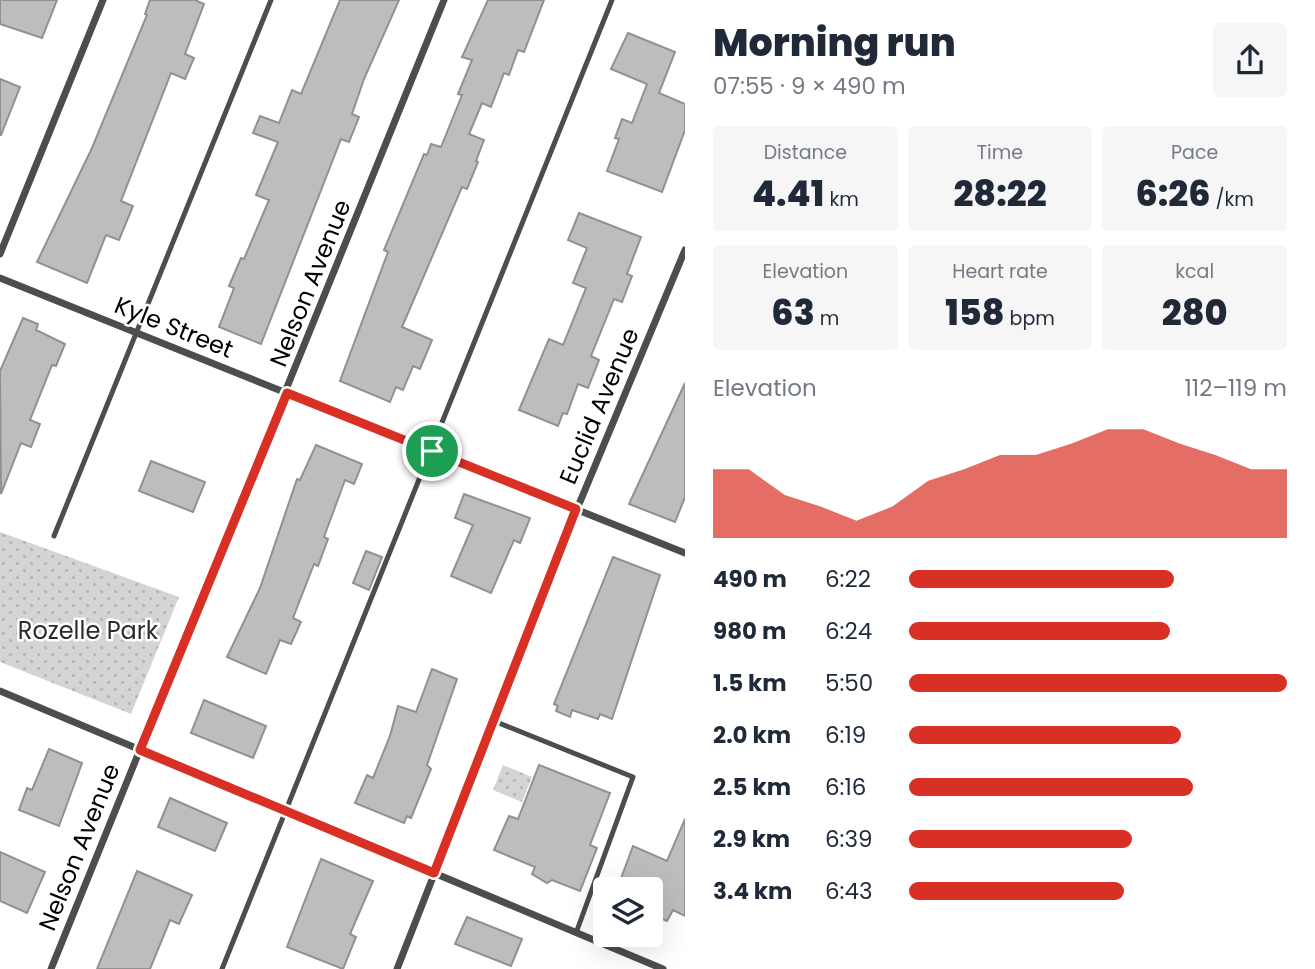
<!DOCTYPE html>
<html lang="en">
<head>
<meta charset="utf-8">
<style>
	body { margin:0; font-family:Poppins,sans-serif; background:#f6f6f7; color:#1f2937; height:100vh; display:flex; flex-direction:column; font-size:26px; white-space:nowrap }
	* { box-sizing:border-box; margin:0 }
	p { font-size:23px; color:#747a83 }
	.icon { flex:none; width:38px; height:38px; fill:none; stroke:currentColor; stroke-width:2; stroke-linecap:round; stroke-linejoin:round }
	.map { position:relative; flex:1; overflow:hidden }
	.side { display:flex; flex-direction:column; background:#fff; width:630px }
	.side>* { flex:none }
	.buttons { position:absolute; left:593px; top:877px; display:grid; gap:14px }
	.buttons a { display:grid; place-items:center; width:70px; height:70px; border-radius:7px; background:#fff; box-shadow:0 7px 28px #0002; font-size:35px }
	.pin { position:absolute; display:grid; place-items:center; width:60px; height:60px; color:#fff; margin:-30px; border:4px solid #fff; border-radius:50%; box-shadow:0 2px 7px #0007 }
	.round { display:grid; place-items:center; flex:none; width:74px; height:74px; border-radius:7px; background:#f6f6f7 }
	.overview { display:flex; align-items:center; justify-content:space-between; height:119px; padding:0 28px }
	h1 { font-size:38px; font-weight:800; line-height:52px }
	.stats { display:grid; grid-template-columns:repeat(3,1fr); gap:10px; height:119px; padding:7px 28px }
	.stats div { display:grid; align-content:center; border-radius:7px; background:#f6f6f7; text-align:center }
	.stats b { font-size:35px; font-weight:800 }
	.stats small { font-size:19px; font-weight:400 }
	.stats p { font-size:19px }
	.chart { height:196px; padding:14px 28px }
	.chart p { display:flex; justify-content:space-between }
	.chart svg { width:100%; height:126px; margin-top:7px; fill:#d93025; opacity:.7 }
	ul { padding:0 28px; list-style:none; font-size:23px }
	li { display:grid; grid-template-columns:112px 84px 1fr; align-items:center; height:52px }
	li i { height:18px; border-radius:9px; background:#d93025 }
	main { display:flex; flex:1; min-height:0 }
	.map>svg:first-child { display:block }
	.green { fill:url(#green-dots) }
	.building { fill:#bdbdbd; stroke:#919191; stroke-width:2 }
	.lines { fill:none; stroke-linecap:round; stroke-linejoin:round }
	.service { stroke:#4d4d4d; stroke-width:5 }
	.minor { stroke:#4d4d4d; stroke-width:7 }
	.route-casing { stroke:#fff; stroke-width:14 }
	.route { stroke:#d93025; stroke-width:9 }
	.labels { text-anchor:middle; dominant-baseline:central; stroke-width:5; stroke-linejoin:round; paint-order:stroke }
	.street-label { font-size:24px; fill:#000; stroke:#fff }
	.park-label { font-size:24px; fill:#2b2b2b; stroke:#fff }
</style>
</head>
<body>
<main>
<div class="map">
<svg width="685" height="969" viewBox="0 0 685 969">
	<defs>
		<pattern id="green-dots" width="8" height="8" patternUnits="userSpaceOnUse" patternTransform="scale(1.75)"><rect width="8" height="8" fill="#d4d4d4"/><path d="M2 2h.1M6 6h.1" fill="none" stroke="#b4b4b4" stroke-width="1.8" stroke-linecap="round"/></pattern>
	</defs>
	<rect width="100%" height="100%" fill="#fff"/>
	<g class="green">
		<polygon points="0,532 179,597 131,714 0,662"/>
		<polygon points="503,765 532,777 522,802 493,790"/>
	</g>
	<g class="building">
		<polygon points="0,0 57,0 42,38 0,24"/>
		<polygon points="150,0 195,0 204,4 185,54 194,58 185,79 171,73 121,201 133,206 119,240 106,235 87,283 37,262 92,148 147,15 145,14"/>
		<polygon points="340,0 399,0 364,79 352,114 359,117 349,142 341,139 261,344 219,327 234,288 229,286 241,258 244,259 269,200 256,195 278,142 253,133 260,116 279,123 292,90 301,94"/>
		<polygon points="488,0 544,0 524,52 518,50 509,75 504,73 491,107 482,103 469,134 484,140 476,161 478,162 467,189 462,187 402,327 432,340 420,369 413,366 403,390 396,387 390,402 340,381 388,252 384,250 424,154 427,155 431,144 441,147 462,95 458,94 472,60 462,57"/>
		<polygon points="628,33 675,52 659,93 685,104 685,130 662,192 607,171 619,139 615,138 622,119 632,123 647,84 611,69"/>
		<polygon points="0,79 20,87 1,135 0,135"/>
		<polygon points="579,213 641,237 627,274 632,276 622,302 614,299 591,356 599,360 588,388 578,384 567,414 563,413 558,426 519,410 549,339 563,345 586,288 573,283 587,248 568,240"/>
		<polygon points="23,318 38,324 36,330 65,344 56,366 52,365 30,420 40,424 31,447 21,443 1,494 0,371"/>
		<polygon points="685,383 685,497 675,522 629,504"/>
		<polygon points="316,445 362,464 354,484 345,480 324,537 328,539 318,566 314,564 293,618 301,622 291,644 280,640 266,674 227,657 260,588 297,479 300,480"/>
		<polygon points="151,461 205,482 193,512 139,491"/>
		<polygon points="464,494 530,518 520,543 514,540 491,593 451,576 473,525 455,518"/>
		<polygon points="366,551 382,557 369,590 353,583"/>
		<polygon points="613,557 660,575 612,719 600,714 598,719 572,710 570,717 556,711 558,706 554,704"/>
		<polygon points="432,669 457,679 427,765 431,769 411,818 407,816 404,823 355,803 367,775 373,778 390,736 398,706 416,712"/>
		<polygon points="204,700 266,726 253,758 191,733"/>
		<polygon points="49,749 82,763 59,826 19,810 27,788 32,790"/>
		<polygon points="539,765 610,793 590,845 597,848 580,891 552,880 547,883 532,874 535,867 494,850 509,816 518,819"/>
		<polygon points="170,798 227,823 215,851 158,827"/>
		<polygon points="685,819 685,916 673,910 667,921 651,914 651,889 617,889 633,846 667,861"/>
		<polygon points="0,852 45,872 27,913 0,901"/>
		<polygon points="321,859 373,881 350,934 356,937 343,969 287,947"/>
		<polygon points="137,871 192,895 179,924 170,920 150,969 97,969"/>
		<polygon points="467,917 522,939 511,966 455,944"/>
	</g>
	<g class="lines">
		<g class="service">
			<polyline points="54,536 271,0"/>
			<polyline points="494,721 633,777 576,933"/>
			<polyline points="222,969 612,0"/>
		</g>
		<g class="minor">
			<polyline points="0,254 103,0"/>
			<polyline points="0,278 685,553"/>
			<polyline points="0,691 663,969"/>
			<polyline points="51,969 444,0"/>
			<polyline points="397,969 577,509 685,250"/>
		</g>
	</g>
	<g class="lines">
		<g class="route-casing">
			<polygon id="route" points="287,393 576,509 434,873 140,750"/>
		</g>
		<use href="#route" class="route"/>
	</g>
	<g class="labels">
		<g class="street-label">
			<text transform="translate(310 283) rotate(-68)">Nelson Avenue</text>
			<text transform="translate(174 327) rotate(22)">Kyle Street</text>
			<text transform="translate(599 406) rotate(-67)">Euclid Avenue</text>
			<text transform="translate(79 847) rotate(-68)">Nelson Avenue</text>
		</g>
		<g class="park-label">
			<text x="88" y="630">Rozelle Park</text>
		</g>
	</g>
</svg>
<div class="buttons">
<a><svg class="icon" aria-label="layers" viewBox="0 0 24 24"><path d="M12 4l9 5-9 5-9-5zM3 14l9 5 9-5"/></svg></a>
</div>
<div class="pin" style="left:432px;top:451px;background:#1e9e55"><svg class="icon" aria-label="arrive" viewBox="0 0 24 24"><path d="M6 21V4h12l-3 4 3 4H6"/></svg></div>
</div>
<section class="side">
<div class="overview"><div><h1>Morning run</h1><p>07:55 · 9 × 490 m</p></div><a class="round"><svg class="icon" aria-label="share" viewBox="0 0 24 24"><path d="M12 15V3M7 8l5-5 5 5M5 13v7h14v-7"/></svg></a></div>
<div class="stats">
<div><p>Distance</p><b>4.41<small> km</small></b></div>
<div><p>Time</p><b>28:22</b></div>
<div><p>Pace</p><b>6:26<small> /km</small></b></div>
</div>
<div class="stats">
<div><p>Elevation</p><b>63<small> m</small></b></div>
<div><p>Heart rate</p><b>158<small> bpm</small></b></div>
<div><p>kcal</p><b>280</b></div>
</div>
<div class="chart"><p><span>Elevation</span>112–119 m</p>
<svg viewBox="0 0 160 44" preserveAspectRatio="none"><path d="M0 44V20L10 20L20 29L30 33L40 38L50 33L60 24L70 20L80 15L90 15L100 11L110 6L120 6L130 11L140 15L150 20L160 20V44z"/></svg>
</div>
<ul>
<li><b>490 m</b>6:22<i style="width:70%"></i></li>
<li><b>980 m</b>6:24<i style="width:69%"></i></li>
<li><b>1.5 km</b>5:50<i style="width:100%"></i></li>
<li><b>2.0 km</b>6:19<i style="width:72%"></i></li>
<li><b>2.5 km</b>6:16<i style="width:75%"></i></li>
<li><b>2.9 km</b>6:39<i style="width:59%"></i></li>
<li><b>3.4 km</b>6:43<i style="width:57%"></i></li>
</ul>
</section>
</main>
</body>
</html>
